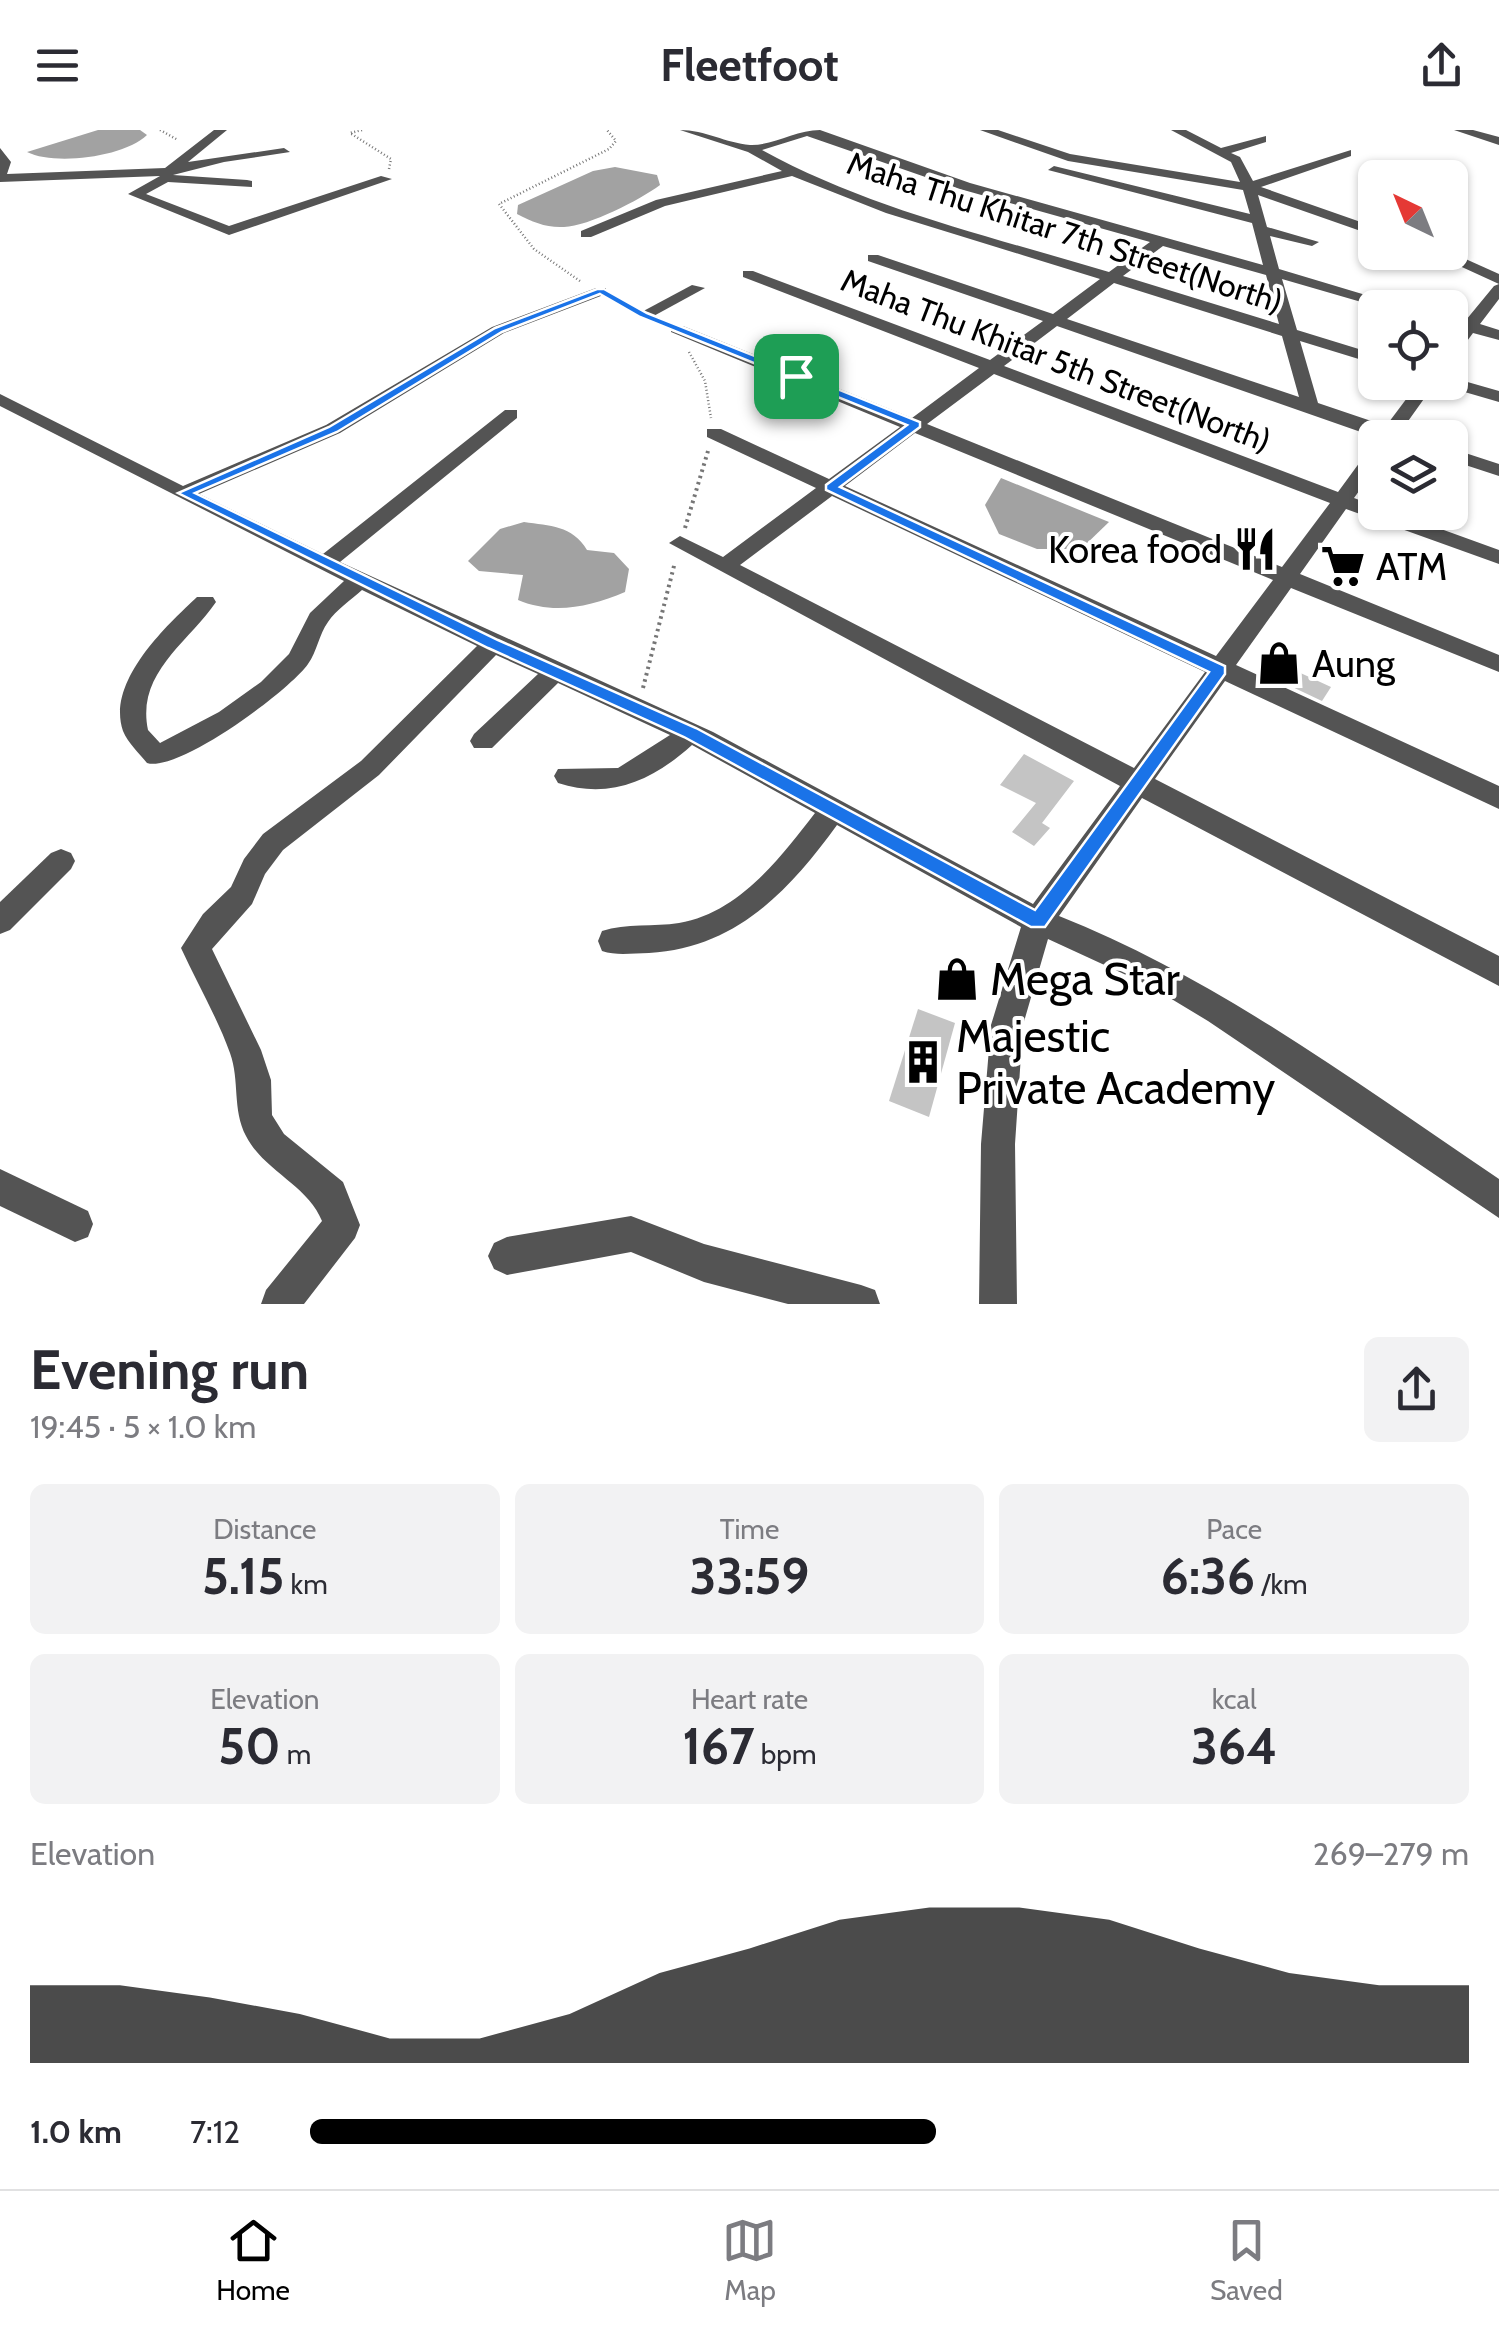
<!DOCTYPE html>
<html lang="en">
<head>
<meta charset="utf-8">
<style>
	body { margin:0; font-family:Cabin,sans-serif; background:#f2f2f3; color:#2b2b33; height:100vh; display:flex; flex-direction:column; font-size:38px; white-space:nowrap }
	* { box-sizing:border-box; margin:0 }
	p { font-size:32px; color:#7c7c81 }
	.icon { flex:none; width:55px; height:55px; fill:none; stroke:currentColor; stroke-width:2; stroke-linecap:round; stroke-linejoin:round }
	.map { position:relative; height:1174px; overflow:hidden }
	.side { display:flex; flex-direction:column; background:#fff; flex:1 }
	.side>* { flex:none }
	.needle { width:65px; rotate:317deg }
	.buttons { position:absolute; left:1358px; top:30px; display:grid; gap:20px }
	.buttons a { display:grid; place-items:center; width:110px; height:110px; border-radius:15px; background:#fff; box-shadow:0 2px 8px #0004; font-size:50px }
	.pin { position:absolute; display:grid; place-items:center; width:85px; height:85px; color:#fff; margin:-42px; border-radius:20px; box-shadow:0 5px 15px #0006 }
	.round { display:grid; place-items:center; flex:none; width:105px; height:105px; border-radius:15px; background:#f2f2f3 }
	.overview { display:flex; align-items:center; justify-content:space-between; height:170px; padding:0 30px }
	h1 { font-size:55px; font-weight:800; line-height:75px }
	.figures { display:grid; grid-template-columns:repeat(3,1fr); gap:15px; height:170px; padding:10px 30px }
	.figures div { display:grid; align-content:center; border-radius:15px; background:#f2f2f3; text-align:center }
	.figures b { font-size:50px; font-weight:800 }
	.figures small { font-size:28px; font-weight:400 }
	.figures p { font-size:28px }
	.chart { height:280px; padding:20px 30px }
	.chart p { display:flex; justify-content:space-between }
	.chart svg { width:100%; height:180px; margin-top:10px; fill:#000; opacity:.7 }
	ul { padding:0 30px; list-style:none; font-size:32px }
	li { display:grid; grid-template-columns:160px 120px 1fr; align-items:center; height:75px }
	li i { height:25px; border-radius:12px; background:#000 }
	header { display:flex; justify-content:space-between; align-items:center; height:130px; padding:0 30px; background:#fff; font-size:45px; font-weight:800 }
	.dock { display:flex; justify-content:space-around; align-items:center; height:140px; border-top:2px solid #e1e1e2; background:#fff; font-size:28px; color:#7c7c81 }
	.dock a { display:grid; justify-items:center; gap:5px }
	.dock .current { color:#000 }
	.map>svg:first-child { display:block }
	.water { fill:#a2a2a2 }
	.building { fill:#c4c4c4 }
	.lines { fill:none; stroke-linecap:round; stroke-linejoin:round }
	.path-far1 { stroke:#767676; stroke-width:2.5; stroke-dasharray:1 2.5; stroke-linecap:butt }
	.path { stroke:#767676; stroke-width:4; stroke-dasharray:2.5 4; stroke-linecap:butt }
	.minor { fill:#545454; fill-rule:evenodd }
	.route { fill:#1a73e8; stroke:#fff; stroke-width:2.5; fill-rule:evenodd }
	.labels { text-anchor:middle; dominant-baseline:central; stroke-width:8; stroke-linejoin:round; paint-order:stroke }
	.far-street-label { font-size:32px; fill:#000; stroke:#fff }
	.poi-label { font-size:38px; fill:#000; stroke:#fff; text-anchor:start }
	.near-poi-label { font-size:45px; fill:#000; stroke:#fff; text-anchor:start }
</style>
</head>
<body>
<header><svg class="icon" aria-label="menu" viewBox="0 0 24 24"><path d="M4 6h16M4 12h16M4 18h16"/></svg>Fleetfoot<svg class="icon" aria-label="share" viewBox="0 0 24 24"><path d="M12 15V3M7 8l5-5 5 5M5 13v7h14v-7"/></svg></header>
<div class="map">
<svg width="1499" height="1174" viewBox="0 0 1499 1174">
	<rect width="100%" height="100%" fill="#fff"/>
	<g class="water">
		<path d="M98 0H140L147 5C124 27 55 36 27 22Z"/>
		<path d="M615 37 657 45 660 55C640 70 589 96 564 97 546 98 533 92 517 84L518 75 593 41Z"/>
		<polygon points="1001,348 1109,392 1081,419 1037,419 999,404 985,375"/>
		<path d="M524 392C550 396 572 395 587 420L614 423 629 439 625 462C589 477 554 485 518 470L523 445 479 441 468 431 500 399Z"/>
	</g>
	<g class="building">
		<polygon points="1294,540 1331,557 1322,571 1286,554"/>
		<polygon points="1024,624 1074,651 1042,693 1050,698 1034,716 1012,702 1036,673 1000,655"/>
		<polygon points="918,879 955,893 929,987 889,971"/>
	</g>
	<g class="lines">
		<g class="path-far1">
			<polyline points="160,0 178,10"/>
			<polyline points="362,0 350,3 391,29 389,39"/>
			<polyline points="580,151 534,119 499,74 609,19 616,11 607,0"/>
			<polyline points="689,222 705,251 711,288"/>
		</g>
		<g class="path">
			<polyline points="685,398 708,321"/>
			<polyline points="643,558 675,432"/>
		</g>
		<g class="minor">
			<polygon points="214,0 227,0 188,32 284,18 290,22 224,32 173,45 247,50 252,51 252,57 168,52 146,64 229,96 381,46 392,49 229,105 128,64 160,46 0,52 0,18 11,32 7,44 165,38"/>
			<path d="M680 0C705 0 726 13 750 15 772 16 796 0 820 0L970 53 1263 135 1252 93 1048 40 1054 36 1250 84 1243 60 1068 31 980 0H998L1070 24 1240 52 1231 32 1171 0H1186L1221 18 1266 6V12L1231 23 1240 27 1253 51 1351 20V26L1261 57 1375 97V106L1258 65 1267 97 1319 112 1312 116 1270 106 1279 139 1409 178H1382L1282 149 1297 200 1375 224V234L1300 211 1318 273 1386 296 1419 252H1436L1401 301 1412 308H1378L1057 196 1004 236 1338 362 1368 321 1375 319V339L1354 368 1375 376V382H1394L1499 420V434L1346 379 1300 444 1499 525V542L1291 458 1236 535 1499 656V679L1225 551 1155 649 1499 826V856L1142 668 1059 786C1220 850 1356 953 1499 1049V1088L1208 891 1150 856 1048 809 1023 895 1015 1014 1017 1174H979L981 1014 991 895 1021 797 837 695C789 761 736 818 649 823 633 823 617 826 602 821L598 811 602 801C626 793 654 797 679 793 739 783 781 727 815 683L692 615C653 650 611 670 558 653L554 646 558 639 618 638 670 605 558 553 492 618H474L470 611 474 604 538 544 496 525 379 645 283 720 265 744 252 774 212 819 261 920 271 950 272 985 284 1004 343 1052 360 1095 355 1108 304 1174H261L266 1160 322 1091C308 1055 264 1041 246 1006 232 979 240 951 230 923 217 887 197 853 181 818L203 784 231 757 244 729 263 704 361 631 477 516 362 460C351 470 336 480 328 492 319 504 317 522 308 534 288 562 178 643 147 633 139 623 128 613 123 601 106 552 166 496 197 467H213L216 472C188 513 136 543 148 600L160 613 219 582 261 552 289 524 310 483 344 451 0 276V264L183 356 326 295 492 197 596 158H606V164L504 203 340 303 199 364 323 424 505 280H517V288L340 432 713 602 1033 774 1120 656 669 413 680 406 723 427 816 358 707 307V299H721L829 349 900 297 671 202V196H683L912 288 979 238 743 147V141H753L990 230 1043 191 868 131V125H878L1053 184 1100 149 886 83 792 46 665 76 591 107H581V101L656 70 782 41 748 22ZM807 6 960 59 1150 112 1109 142C993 107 869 79 762 20ZM1163 116 1266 145 1279 194 1123 146ZM1114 153 1282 206 1299 267 1067 189ZM994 244 1330 373 1282 437 927 294ZM915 303 1273 450 1216 526 845 356ZM832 366 1205 542 1134 638 740 435Z"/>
			<polygon points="1454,0 1473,0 1499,7 1499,15"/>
			<polygon points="1429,122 1450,122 1499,144 1499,154"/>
			<polygon points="1499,154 1499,169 1480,194 1499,200 1499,210 1473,203 1456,226 1450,227 1450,211 1460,199 1450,196 1450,188 1466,190 1494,156"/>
			<polygon points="692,155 705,158 650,188 636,185"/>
			<polygon points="1450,247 1499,261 1499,272 1444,256 1442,252 1450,252"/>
			<polygon points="1450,318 1499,334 1499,346 1450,330"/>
			<polygon points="61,719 71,723 75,731 71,739 10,800 0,804 0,772 51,723"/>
			<polygon points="0,1039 88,1081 93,1094 88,1107 75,1112 0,1076"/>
			<polygon points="631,1086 704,1114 861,1155 875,1160 880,1174 788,1174 704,1152 631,1122 507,1145 494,1139 488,1126 494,1113 507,1107"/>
		</g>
	</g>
	<path class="route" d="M597 159H604L647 183 920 292V297L840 357 1225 536V544L1045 797H1031L684 607 488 518 178 363 329 297 495 198ZM600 164 640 187 907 295 826 355V360L1209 542 1035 780 696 598 498 510 195 363 337 302 502 202Z"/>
	<defs>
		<g id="restaurant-bare" transform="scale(3.45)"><path d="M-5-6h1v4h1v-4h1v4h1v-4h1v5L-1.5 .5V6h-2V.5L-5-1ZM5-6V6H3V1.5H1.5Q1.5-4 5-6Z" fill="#000" stroke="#fff" stroke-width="2.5" paint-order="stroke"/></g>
		<g id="supermarket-bare" transform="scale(3.45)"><path d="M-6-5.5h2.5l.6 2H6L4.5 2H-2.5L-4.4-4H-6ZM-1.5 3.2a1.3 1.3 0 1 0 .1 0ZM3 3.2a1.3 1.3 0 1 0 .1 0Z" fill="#000" stroke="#fff" stroke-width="2.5" paint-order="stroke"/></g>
		<g id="shop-bare" transform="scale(3.45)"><path d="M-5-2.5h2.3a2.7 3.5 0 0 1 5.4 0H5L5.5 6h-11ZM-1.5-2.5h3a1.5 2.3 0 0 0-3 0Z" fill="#000" stroke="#fff" stroke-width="2.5" paint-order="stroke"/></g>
		<g id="building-bare" transform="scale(3.45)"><path d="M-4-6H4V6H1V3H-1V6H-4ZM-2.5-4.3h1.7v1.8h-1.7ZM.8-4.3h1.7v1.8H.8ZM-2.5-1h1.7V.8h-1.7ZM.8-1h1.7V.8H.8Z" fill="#000" stroke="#fff" stroke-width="2.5" paint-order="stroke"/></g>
	</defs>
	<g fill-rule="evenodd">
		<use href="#restaurant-bare" x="1255" y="419"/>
		<use href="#supermarket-bare" x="1343" y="436"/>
		<use href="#shop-bare" x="1279" y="533"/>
		<use href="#shop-bare" x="957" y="849"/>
		<use href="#building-bare" x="923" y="932"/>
	</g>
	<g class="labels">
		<g class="far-street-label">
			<text transform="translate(1065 102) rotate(18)">Maha Thu Khitar 7th Street(North)</text>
			<text transform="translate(1056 230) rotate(21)">Maha Thu Khitar 5th Street(North)</text>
		</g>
		<g class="poi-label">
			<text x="1222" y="419" text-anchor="end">Korea food</text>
			<text x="1376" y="436">ATM</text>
			<text x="1312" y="533">Aung</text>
		</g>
		<g class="near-poi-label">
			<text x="990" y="849">Mega Star</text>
			<text x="956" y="906">Majestic<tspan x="956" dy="52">Private Academy</tspan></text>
		</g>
	</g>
</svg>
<div class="buttons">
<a><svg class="needle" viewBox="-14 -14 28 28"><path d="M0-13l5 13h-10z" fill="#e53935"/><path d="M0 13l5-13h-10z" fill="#7c7c81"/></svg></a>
<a><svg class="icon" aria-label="locate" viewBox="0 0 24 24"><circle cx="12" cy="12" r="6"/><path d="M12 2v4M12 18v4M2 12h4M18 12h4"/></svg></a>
<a><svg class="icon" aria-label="layers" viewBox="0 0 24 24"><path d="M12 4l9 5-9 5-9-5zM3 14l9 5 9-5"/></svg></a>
</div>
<div class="pin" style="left:796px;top:246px;background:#1e9e55"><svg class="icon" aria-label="arrive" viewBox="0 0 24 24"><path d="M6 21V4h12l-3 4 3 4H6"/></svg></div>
</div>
<section class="side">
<div class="overview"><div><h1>Evening run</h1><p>19:45 · 5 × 1.0 km</p></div><a class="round"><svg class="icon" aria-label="share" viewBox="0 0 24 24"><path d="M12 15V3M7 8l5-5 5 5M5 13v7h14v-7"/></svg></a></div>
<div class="figures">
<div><p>Distance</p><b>5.15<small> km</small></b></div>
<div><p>Time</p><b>33:59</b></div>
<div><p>Pace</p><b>6:36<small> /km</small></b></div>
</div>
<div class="figures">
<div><p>Elevation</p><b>50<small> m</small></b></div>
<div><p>Heart rate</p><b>167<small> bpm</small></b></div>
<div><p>kcal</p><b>364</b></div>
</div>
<div class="chart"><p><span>Elevation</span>269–279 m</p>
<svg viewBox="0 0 160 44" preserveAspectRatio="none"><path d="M0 44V25L10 25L20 28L30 32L40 38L50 38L60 32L70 22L80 16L90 9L100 6L110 6L120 9L130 16L140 22L150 25L160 25V44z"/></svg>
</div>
<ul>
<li><b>1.0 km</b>7:12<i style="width:54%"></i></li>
</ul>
</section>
<nav class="dock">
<a class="current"><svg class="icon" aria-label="home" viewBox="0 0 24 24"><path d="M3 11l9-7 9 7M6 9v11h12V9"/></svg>Home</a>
<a><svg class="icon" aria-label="map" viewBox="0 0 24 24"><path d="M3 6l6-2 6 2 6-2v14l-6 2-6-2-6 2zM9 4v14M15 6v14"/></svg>Map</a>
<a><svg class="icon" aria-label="saved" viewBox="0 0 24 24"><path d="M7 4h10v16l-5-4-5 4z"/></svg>Saved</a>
</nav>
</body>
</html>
